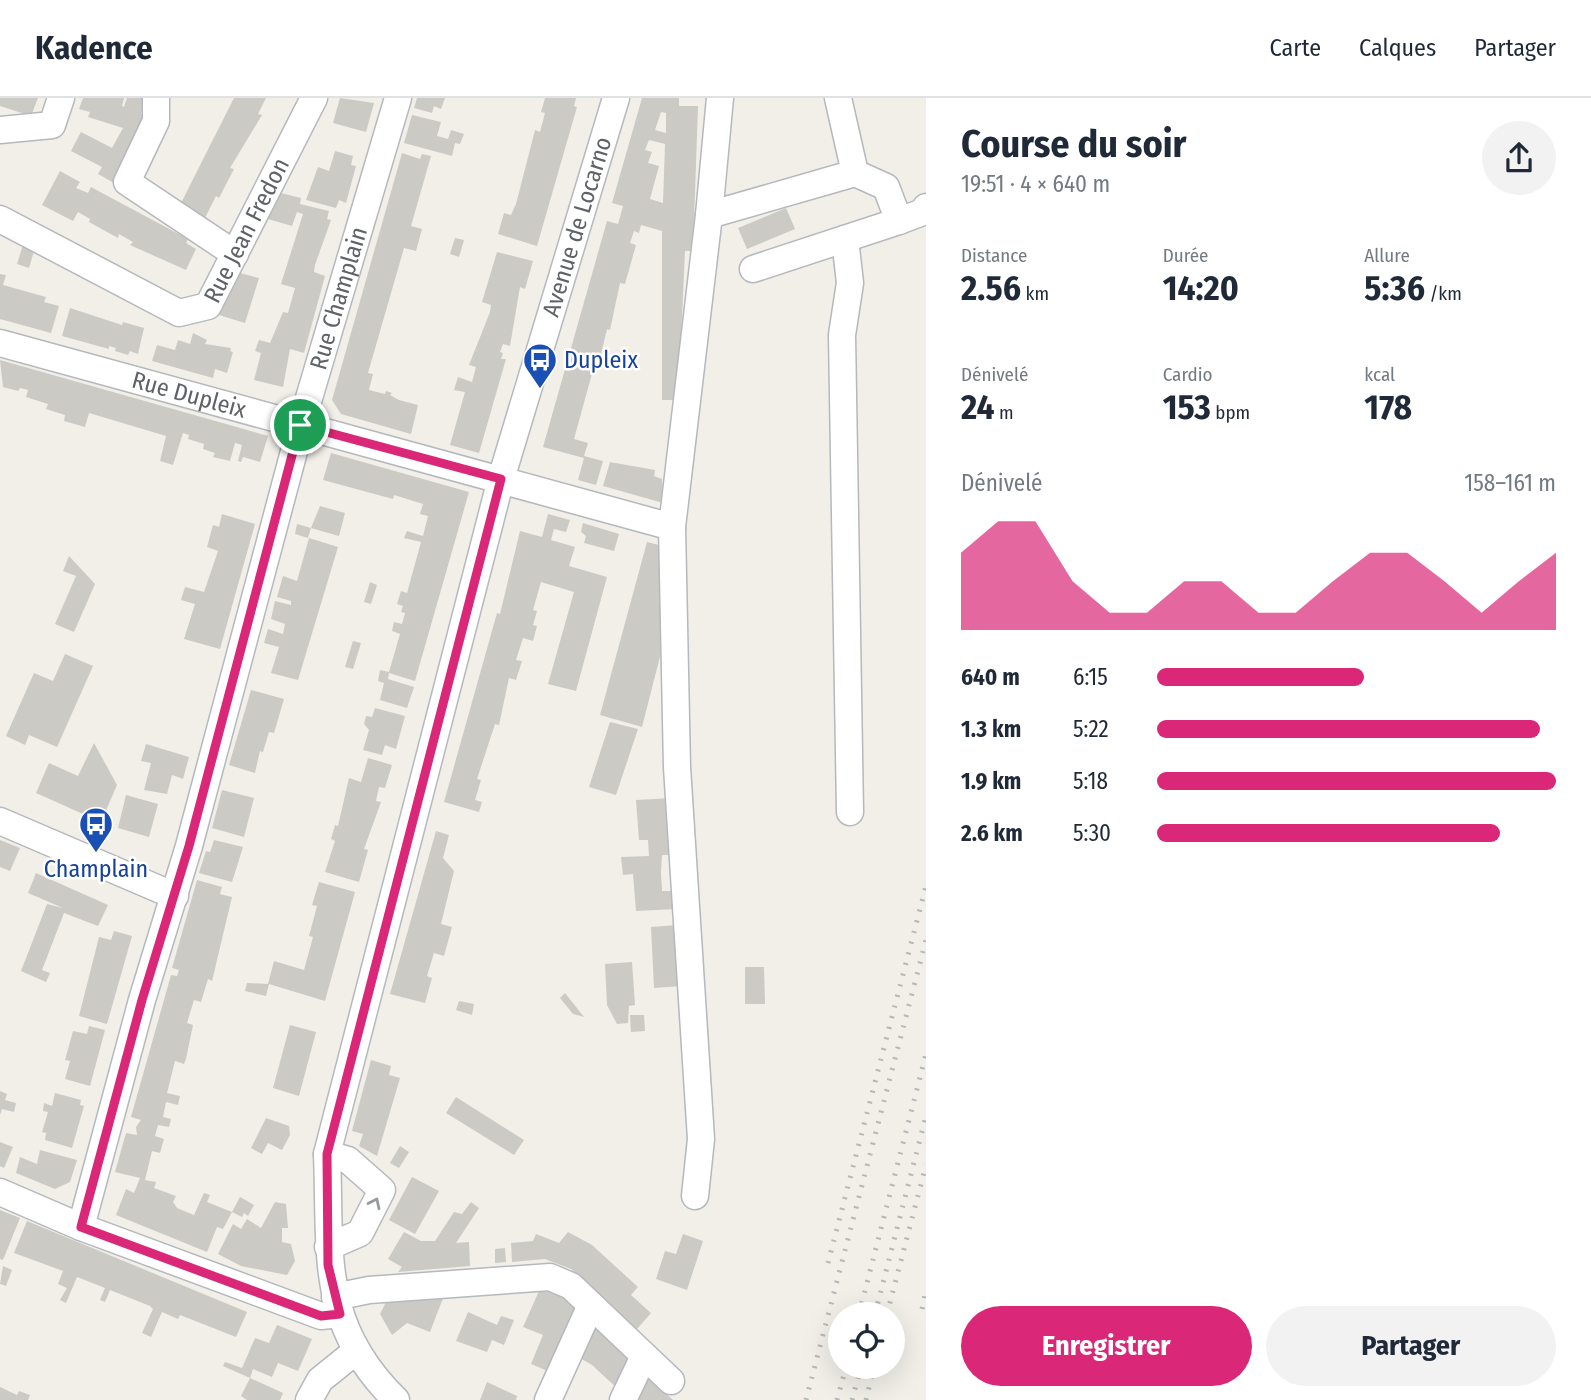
<!DOCTYPE html>
<html lang="fr">
<head>
<meta charset="utf-8">
<style>
	body { margin:0; font-family:"Fira Sans Condensed",sans-serif; background:#f2f2f3; color:#1f2937; height:100vh; display:flex; flex-direction:column; font-size:26px; white-space:nowrap }
	* { box-sizing:border-box; margin:0 }
	p { font-size:23px; color:#747a83 }
	.icon { flex:none; width:38px; height:38px; fill:none; stroke:currentColor; stroke-width:2; stroke-linecap:round; stroke-linejoin:round }
	.map { position:relative; flex:1; overflow:hidden }
	.panel { display:flex; flex-direction:column; background:#fff; width:665px }
	.panel>* { flex:none }
	.controls { position:absolute; left:828px; top:1204px; display:grid; gap:14px }
	.controls a { display:grid; place-items:center; width:77px; height:77px; border-radius:50%; background:#fff; box-shadow:0 7px 28px #0002; font-size:35px }
	.pin { position:absolute; display:grid; place-items:center; width:60px; height:60px; color:#fff; margin:-30px; border:4px solid #fff; border-radius:50%; box-shadow:0 2px 7px #0007 }
	.round { display:grid; place-items:center; flex:none; width:74px; height:74px; border-radius:37px; background:#f2f2f3 }
	.head { display:flex; align-items:center; justify-content:space-between; height:119px; padding:0 35px }
	h1 { font-size:38px; font-weight:700; line-height:52px }
	.figures { display:grid; grid-template-columns:repeat(3,1fr); gap:10px; height:119px; padding:7px 35px }
	.figures div { display:grid; align-content:center }
	.figures b { font-size:35px; font-weight:700 }
	.figures small { font-size:19px; font-weight:400 }
	.figures p { font-size:19px }
	.chart { height:196px; padding:14px 35px }
	.chart p { display:flex; justify-content:space-between }
	.chart svg { width:100%; height:126px; margin-top:7px; fill:#db2777; opacity:.7 }
	.primary-button { display:flex; gap:14px; margin-top:auto; padding:14px 35px }
	.primary-button a { flex:1; height:80px; border-radius:42px; background:#db2777; color:#fff; font-size:28px; font-weight:700; line-height:80px; text-align:center }
	.primary-button a+a { background:#f2f2f3; color:#1f2937 }
	ul { padding:0 35px; list-style:none; font-size:23px }
	li { display:grid; grid-template-columns:112px 84px 1fr; align-items:center; height:52px }
	li i { height:18px; border-radius:9px; background:#db2777 }
	header { display:flex; align-items:center; gap:42px; box-sizing:border-box; height:98px; padding:0 35px; background:#fff; border-bottom:2px solid #e0e1e3 }
	header strong { font-size:33px }
	nav { display:flex; gap:38px; margin-inline-start:auto; font-size:24px }
	main { display:flex; flex:1; min-height:0 }
	.map>svg:first-child { display:block }
	.building { fill:#cccac5; fill-rule:evenodd }
	.lines { fill:none; stroke-linecap:round; stroke-linejoin:round }
	.minor-casing { stroke:#b5b8bc; stroke-width:29 }
	.minor { stroke:#fff; stroke-width:26 }
	.rail { stroke:#b6b7b8; stroke-width:5; stroke-dasharray:2 9; stroke-linecap:butt }
	.oneway { stroke:#979a9d }
	.route-casing { stroke:#fff; stroke-width:14 }
	.route { stroke:#db2777; stroke-width:9 }
	.labels { text-anchor:middle; dominant-baseline:central; stroke-width:5; stroke-linejoin:round; paint-order:stroke }
	.street-label { font-size:24px; fill:#5f6368; stroke:#fff }
	.transit-label { font-size:24px; fill:#164399; stroke:#fff; text-anchor:start }
</style>
</head>
<body>
<header>
<strong>Kadence</strong>
<nav><a>Carte</a><a>Calques</a><a>Partager</a></nav>
</header>
<main>
<div class="map">
<svg width="926" height="1302" viewBox="0 0 926 1302">
	<rect width="100%" height="100%" fill="#f1efe8"/>
	<g class="building">
		<polygon points="0,0 38,0 31,18 0,8"/>
		<polygon points="83,0 124,0 122,8 124,9 127,0 146,0 141,16 149,20 114,85 98,76 102,69 71,53 81,34 112,50 123,30 88,19 90,14 79,11"/>
		<polygon points="234,0 266,0 258,16 262,17 230,70 234,71 219,100 216,98 205,120 180,107"/>
		<polygon points="340,0 374,5 366,34 333,25"/>
		<polygon points="417,0 445,0 441,11 434,8 432,15 414,10"/>
		<polygon points="545,0 576,0 574,8 577,9 537,148 498,136 504,115 511,117 516,106 535,32 540,34 545,15 541,14"/>
		<path d="M642 0H679V8H698L693 153H685L679 282H675L676 302H662V133L641 127 639 135 634 133 630 145 636 147 625 186 620 185 610 232 607 231 597 273 593 272 574 341 588 345 584 358 603 363 596 387 578 382 584 360 543 349 607 123 618 126 623 108 612 105ZM661 14 666 15V35L655 32ZM649 42 665 46 663 105 650 101 659 68 648 65 652 54 645 52Z"/>
		<polygon points="412,17 441,24 437,38 448,41 451,32 464,36 460,46 455,45 452,58 404,45"/>
		<polygon points="335,53 353,58 351,67 356,68 346,105 339,102 336,110 306,102 318,69 329,73"/>
		<polygon points="402,55 420,61 422,56 431,58 411,128 422,131 416,153 404,150 368,275 373,276 369,292 385,296 386,293 392,295 390,297 399,302 418,307 411,336 341,316 332,302"/>
		<polygon points="60,73 80,84 76,90 88,95 91,89 188,141 186,145 196,151 186,172 130,147 133,144 119,136 118,140 89,124 90,121 78,114 73,123 42,107"/>
		<polygon points="281,95 301,100 300,106 329,113 327,121 331,122 315,167 314,174 325,178 304,255 290,251 283,289 254,282 261,255 255,253 259,242 270,245 283,214 288,215 295,190 281,186 303,116 297,114 292,128 268,121"/>
		<polygon points="786,110 795,131 747,151 738,130"/>
		<polygon points="455,140 464,142 459,159 450,156"/>
		<polygon points="23,147 34,153 29,170 17,166"/>
		<polygon points="497,154 533,163 525,191 520,189 510,248 503,246 500,254 503,255 501,261 506,261 479,355 450,347 465,294 454,292 458,279 472,284 476,269 469,267 490,214 491,207 482,204"/>
		<polygon points="240,175 259,180 245,225 219,217"/>
		<polygon points="0,176 6,177 3,187 46,199 44,204 59,208 51,235 0,221"/>
		<polygon points="70,210 122,227 123,224 144,230 138,256 130,253 128,257 115,253 116,250 109,248 109,251 62,238"/>
		<polygon points="193,235 207,242 205,246 231,250 230,253 233,254 227,275 215,271 213,280 152,263 157,247 175,252 178,242 190,246"/>
		<polygon points="0,262 268,338 260,364 243,359 241,364 238,363 242,347 235,345 230,363 213,359 215,355 203,351 204,346 188,341 189,337 183,335 173,367 160,363 166,338 89,315 85,329 64,323 65,317 46,311 48,306 26,299 28,292 20,290 18,293 3,289"/>
		<polygon points="331,355 469,394 415,583 389,575 388,581 414,589 407,610 380,602 384,585 378,583 380,572 389,574 400,536 392,533 394,524 402,526 405,515 401,514 403,508 397,506 401,493 407,495 421,444 404,440 407,433 423,438 428,418 420,416 423,406 394,397 393,401 323,382"/>
		<polygon points="610,364 655,372 654,378 662,381 663,405 603,388"/>
		<polygon points="320,408 345,415 339,438 311,430"/>
		<polygon points="222,416 255,426 220,551 184,541 195,506 181,502 185,489 204,494 218,453 207,449 213,427 219,429"/>
		<polygon points="548,416 570,422 566,434 554,431 551,442 575,449 569,468 607,479 576,593 548,586 574,494 541,484 533,512 537,513 533,527 537,528 533,543 523,540 516,562 522,563 516,582 509,580 499,627 495,626 477,681 481,682 475,702 482,704 479,714 444,704 497,515 500,516 520,433 542,439"/>
		<polygon points="583,425 619,436 614,453 584,445 586,438 581,434"/>
		<polygon points="297,426 311,430 308,440 295,436"/>
		<polygon points="309,440 338,449 298,582 271,575 279,549 264,545 268,531 283,536 285,526 271,521 275,503 291,507 291,503 277,499 283,478 297,483"/>
		<polygon points="647,444 663,448 664,543 642,629 600,617"/>
		<polygon points="69,458 95,486 74,534 55,526 76,478 63,473"/>
		<polygon points="370,484 377,487 371,506 364,504"/>
		<polygon points="353,543 361,545 353,571 345,569"/>
		<polygon points="65,556 93,568 57,649 29,637 25,647 6,638 34,575 53,583"/>
		<polygon points="251,592 284,601 274,635 269,634 263,654 260,653 255,675 229,667"/>
		<polygon points="375,610 405,618 396,651 385,647 382,657 363,652 369,632 364,626 366,618 372,619"/>
		<polygon points="610,624 638,631 616,697 589,689"/>
		<polygon points="94,645 117,687 101,724 36,695 49,665 78,678"/>
		<polygon points="146,646 189,659 183,681 172,677 167,696 144,692 151,665 141,663"/>
		<polygon points="368,660 392,667 385,690 379,689 376,703 381,704 364,751 368,752 359,784 325,774 335,743 331,741 335,727 338,728 349,680 361,684"/>
		<polygon points="222,692 254,700 244,739 212,730"/>
		<polygon points="126,697 158,706 149,739 118,730"/>
		<polygon points="673,700 676,757 662,757 661,775 662,793 677,793 677,811 636,813 633,776 623,777 621,759 649,758 648,742 639,742 636,702"/>
		<polygon points="436,733 449,737 443,760 454,773 441,826 452,829 444,858 434,855 427,878 432,880 425,905 390,896"/>
		<polygon points="0,742 20,750 10,773 0,769"/>
		<polygon points="214,742 243,749 232,784 199,775 206,753 210,754"/>
		<polygon points="36,775 108,807 98,828 64,815 42,872 50,875 46,884 21,873 47,806 63,810 28,795"/>
		<polygon points="197,782 222,789 220,796 232,799 212,883 208,881 201,904 194,902 187,925 193,927 186,961 184,966 175,963 167,995 180,998 178,1007 166,1004 163,1019 171,1021 169,1029 158,1027 155,1038 164,1041 160,1055 152,1053 145,1082 156,1084 154,1090 176,1098 173,1104 177,1110 194,1117 204,1095 210,1097 207,1104 232,1114 223,1131 217,1129 207,1154 116,1117 126,1091 134,1095 140,1080 115,1074 126,1035 137,1037 136,1029 141,1022 131,1019 171,877 177,878 179,872 172,870"/>
		<polygon points="319,784 355,794 325,903 269,886 266,898 245,893 247,885 268,886 274,863 304,872 313,839 309,838 317,808 312,807"/>
		<polygon points="678,827 682,888 654,890 651,829"/>
		<polygon points="114,833 132,838 107,926 79,918 99,839 111,842"/>
		<polygon points="632,864 635,907 629,908 628,925 617,926 607,907 605,866"/>
		<polygon points="745,869 764,869 765,906 745,906"/>
		<polygon points="565,895 584,919 573,916 560,900"/>
		<polygon points="459,903 474,906 472,917 456,912"/>
		<polygon points="630,917 644,917 645,933 631,934"/>
		<polygon points="290,927 316,934 299,998 273,990"/>
		<polygon points="89,928 105,932 90,988 65,981 70,963 65,962 73,933 87,936"/>
		<polygon points="371,962 391,968 389,977 400,980 377,1058 359,1048 363,1036 352,1033"/>
		<polygon points="0,993 7,996 5,1002 16,1005 14,1014 2,1011 0,1017"/>
		<polygon points="55,995 81,1002 80,1007 84,1008 72,1050 45,1042 46,1035 42,1034 48,1014 43,1013 44,1005 52,1008"/>
		<polygon points="456,999 524,1042 514,1057 446,1015"/>
		<polygon points="266,1020 289,1028 290,1037 282,1052 268,1045 262,1056 251,1050"/>
		<polygon points="0,1044 13,1049 4,1070 0,1068"/>
		<polygon points="400,1048 409,1054 399,1070 390,1065"/>
		<polygon points="40,1052 77,1062 70,1084 55,1091 16,1075 20,1059 37,1066"/>
		<polygon points="412,1079 439,1093 415,1136 389,1122"/>
		<polygon points="240,1099 254,1107 248,1118 244,1115 242,1119 232,1114"/>
		<polygon points="275,1104 286,1106 288,1130 282,1130 282,1144 291,1146 295,1163 287,1177 241,1168 218,1156 233,1126 241,1131 247,1121 261,1130"/>
		<polygon points="471,1104 479,1110 456,1145 469,1144 470,1168 398,1174 402,1169 388,1161 404,1134 421,1143 435,1143 454,1114 462,1116"/>
		<polygon points="0,1112 20,1120 3,1162 0,1161"/>
		<polygon points="27,1123 247,1214 236,1239 180,1217 178,1221 162,1214 151,1239 142,1235 153,1211 150,1208 110,1192 105,1204 100,1202 105,1190 77,1179 66,1205 60,1202 67,1190 58,1186 63,1173 14,1155"/>
		<polygon points="568,1134 592,1147 638,1189 631,1197 651,1215 637,1231 571,1171 545,1161 512,1164 511,1145 533,1143 536,1136 559,1145"/>
		<polygon points="683,1136 703,1143 687,1192 656,1181 665,1153 676,1156"/>
		<polygon points="505,1150 506,1164 495,1165 495,1151"/>
		<polygon points="3,1168 12,1172 6,1188 0,1186"/>
		<polygon points="539,1193 561,1195 578,1211 550,1274 531,1266 543,1237 523,1229"/>
		<polygon points="445,1195 430,1234 407,1225 392,1237 380,1216 388,1200"/>
		<polygon points="468,1214 497,1227 501,1218 514,1222 504,1247 492,1242 487,1254 456,1243"/>
		<polygon points="277,1227 312,1241 298,1273 278,1265 272,1279 253,1271 250,1280 223,1268 225,1264 242,1270 255,1240 269,1245"/>
		<polygon points="595,1227 634,1265 619,1292 592,1267 575,1257"/>
		<polygon points="643,1274 673,1302 629,1302"/>
		<polygon points="250,1280 283,1295 280,1302 247,1302 241,1298"/>
		<polygon points="487,1284 517,1298 516,1302 480,1302"/>
		<polygon points="0,1289 17,1297 19,1293 30,1297 28,1302 0,1302"/>
	</g>
	<g class="lines">
		<g class="minor-casing">
			<g id="minor">
				<polyline points="156,0 156,23 127,84 235,156"/>
				<polyline points="720,0 709,117 855,75 886,89 899,123 753,171"/>
				<polyline points="838,0 855,75"/>
				<polyline points="0,32 52,27 61,0"/>
				<path id="s1" d="M0 121 179 215 208 208 314 0"/>
				<polyline points="899,123 923,114 926,109"/>
				<polyline points="845,141 850,185 842,237 850,714"/>
				<path id="s2" d="M0 245 672 429"/>
				<polyline points="0,723 175,798"/>
				<polyline points="327,1056 348,1062 382,1092 360,1135 328,1149"/>
				<polyline points="0,1094 81,1129 321,1218 340,1216"/>
				<polyline points="695,1098 701,1041 677,669 672,429 709,117"/>
				<path id="s3" d="M81 1129 142 902 189 748 301 327 398 0"/>
				<polyline points="335,1199 369,1192 550,1179 571,1188 671,1283"/>
				<polyline points="309,1302 320,1282 356,1253"/>
				<path id="s4" d="M396 1302C318 1226 331 1155 327 1056L501 381 616 0"/>
				<polyline points="548,1302 591,1207"/>
				<polyline points="623,1302 644,1258"/>
			</g>
		</g>
		<use href="#minor" class="minor"/>
		<g class="rail">
			<polyline points="828,1165 926,788"/>
			<polyline points="922,1211 926,1192"/>
			<polyline points="859,1216 926,956"/>
			<polyline points="875,1216 926,1018"/>
			<polyline points="887,1216 926,1067"/>
			<polyline points="806,1302 926,842"/>
			<polyline points="837,1302 846,1269"/>
			<polyline points="852,1302 861,1269"/>
			<polyline points="866,1302 874,1269"/>
		</g>
	</g>
	<defs><path id="oneway-chevron" d="M-2-3.5L2.5 0L-2 3.5" fill="none" stroke-width="1.6" stroke-linecap="round" stroke-linejoin="round" transform="scale(1.75)"/></defs>
	<use class="oneway" href="#oneway-chevron" transform="translate(375 1105) rotate(-64)"/>
	<g class="lines">
		<g class="route-casing">
			<polygon id="route" points="300,327 501,381 327,1056 328,1167 340,1216 321,1218 81,1129 142,902 189,748"/>
		</g>
		<use href="#route" class="route"/>
	</g>
	<defs>
		<g id="bus-pin" transform="scale(1.75)"><path d="M0 17L-7.5 6A9.5 9.5 0 1 1 7.5 6Z" fill="#1a4fb4" stroke="#fff"/><path d="M-5-6H5V4H4V6H2V4H-2V6H-4V4H-5ZM-3.5-4V0h7V-4ZM-3.5 1.2v1.5H-2V1.2ZM2 1.2v1.5H3.5V1.2Z" fill="#fff"/></g>
	</defs>
	<g fill-rule="evenodd">
		<use href="#bus-pin" x="540" y="262"/>
		<use href="#bus-pin" x="96" y="726"/>
	</g>
	<g class="labels">
		<g class="street-label">
			<text stroke="none"><textPath href="#s4" startOffset="1225">Avenue de Locarno</textPath></text>
			<text stroke="none"><textPath href="#s1" startOffset="317">Rue Jean Fredon</textPath></text>
			<text stroke="none"><textPath href="#s3" startOffset="964">Rue Champlain</textPath></text>
			<text stroke="none"><textPath href="#s2" startOffset="196">Rue Dupleix</textPath></text>
		</g>
		<g class="transit-label">
			<text x="564" y="262">Dupleix</text>
			<text x="96" y="771" text-anchor="middle">Champlain</text>
		</g>
	</g>
</svg>
<div class="controls">
<a><svg class="icon" aria-label="locate" viewBox="0 0 24 24"><circle cx="12" cy="12" r="6"/><path d="M12 2v4M12 18v4M2 12h4M18 12h4"/></svg></a>
</div>
<div class="pin" style="left:300px;top:327px;background:#1e9e55"><svg class="icon" aria-label="arrive" viewBox="0 0 24 24"><path d="M6 21V4h12l-3 4 3 4H6"/></svg></div>
</div>
<section class="panel">
<div class="head"><div><h1>Course du soir</h1><p>19:51 · 4 × 640 m</p></div><a class="round"><svg class="icon" aria-label="share" viewBox="0 0 24 24"><path d="M12 15V3M7 8l5-5 5 5M5 13v7h14v-7"/></svg></a></div>
<div class="figures">
<div><p>Distance</p><b>2.56<small> km</small></b></div>
<div><p>Durée</p><b>14:20</b></div>
<div><p>Allure</p><b>5:36<small> /km</small></b></div>
</div>
<div class="figures">
<div><p>Dénivelé</p><b>24<small> m</small></b></div>
<div><p>Cardio</p><b>153<small> bpm</small></b></div>
<div><p>kcal</p><b>178</b></div>
</div>
<div class="chart"><p><span>Dénivelé</span>158–161 m</p>
<svg viewBox="0 0 160 44" preserveAspectRatio="none"><path d="M0 44V17L10 6L20 6L30 27L40 38L50 38L60 27L70 27L80 38L90 38L100 27L110 17L120 17L130 27L140 38L150 27L160 17V44z"/></svg>
</div>
<ul>
<li><b>640 m</b>6:15<i style="width:52%"></i></li>
<li><b>1.3 km</b>5:22<i style="width:96%"></i></li>
<li><b>1.9 km</b>5:18<i style="width:100%"></i></li>
<li><b>2.6 km</b>5:30<i style="width:86%"></i></li>
</ul>
<div class="primary-button"><a>Enregistrer</a><a>Partager</a></div>
</section>
</main>
</body>
</html>
